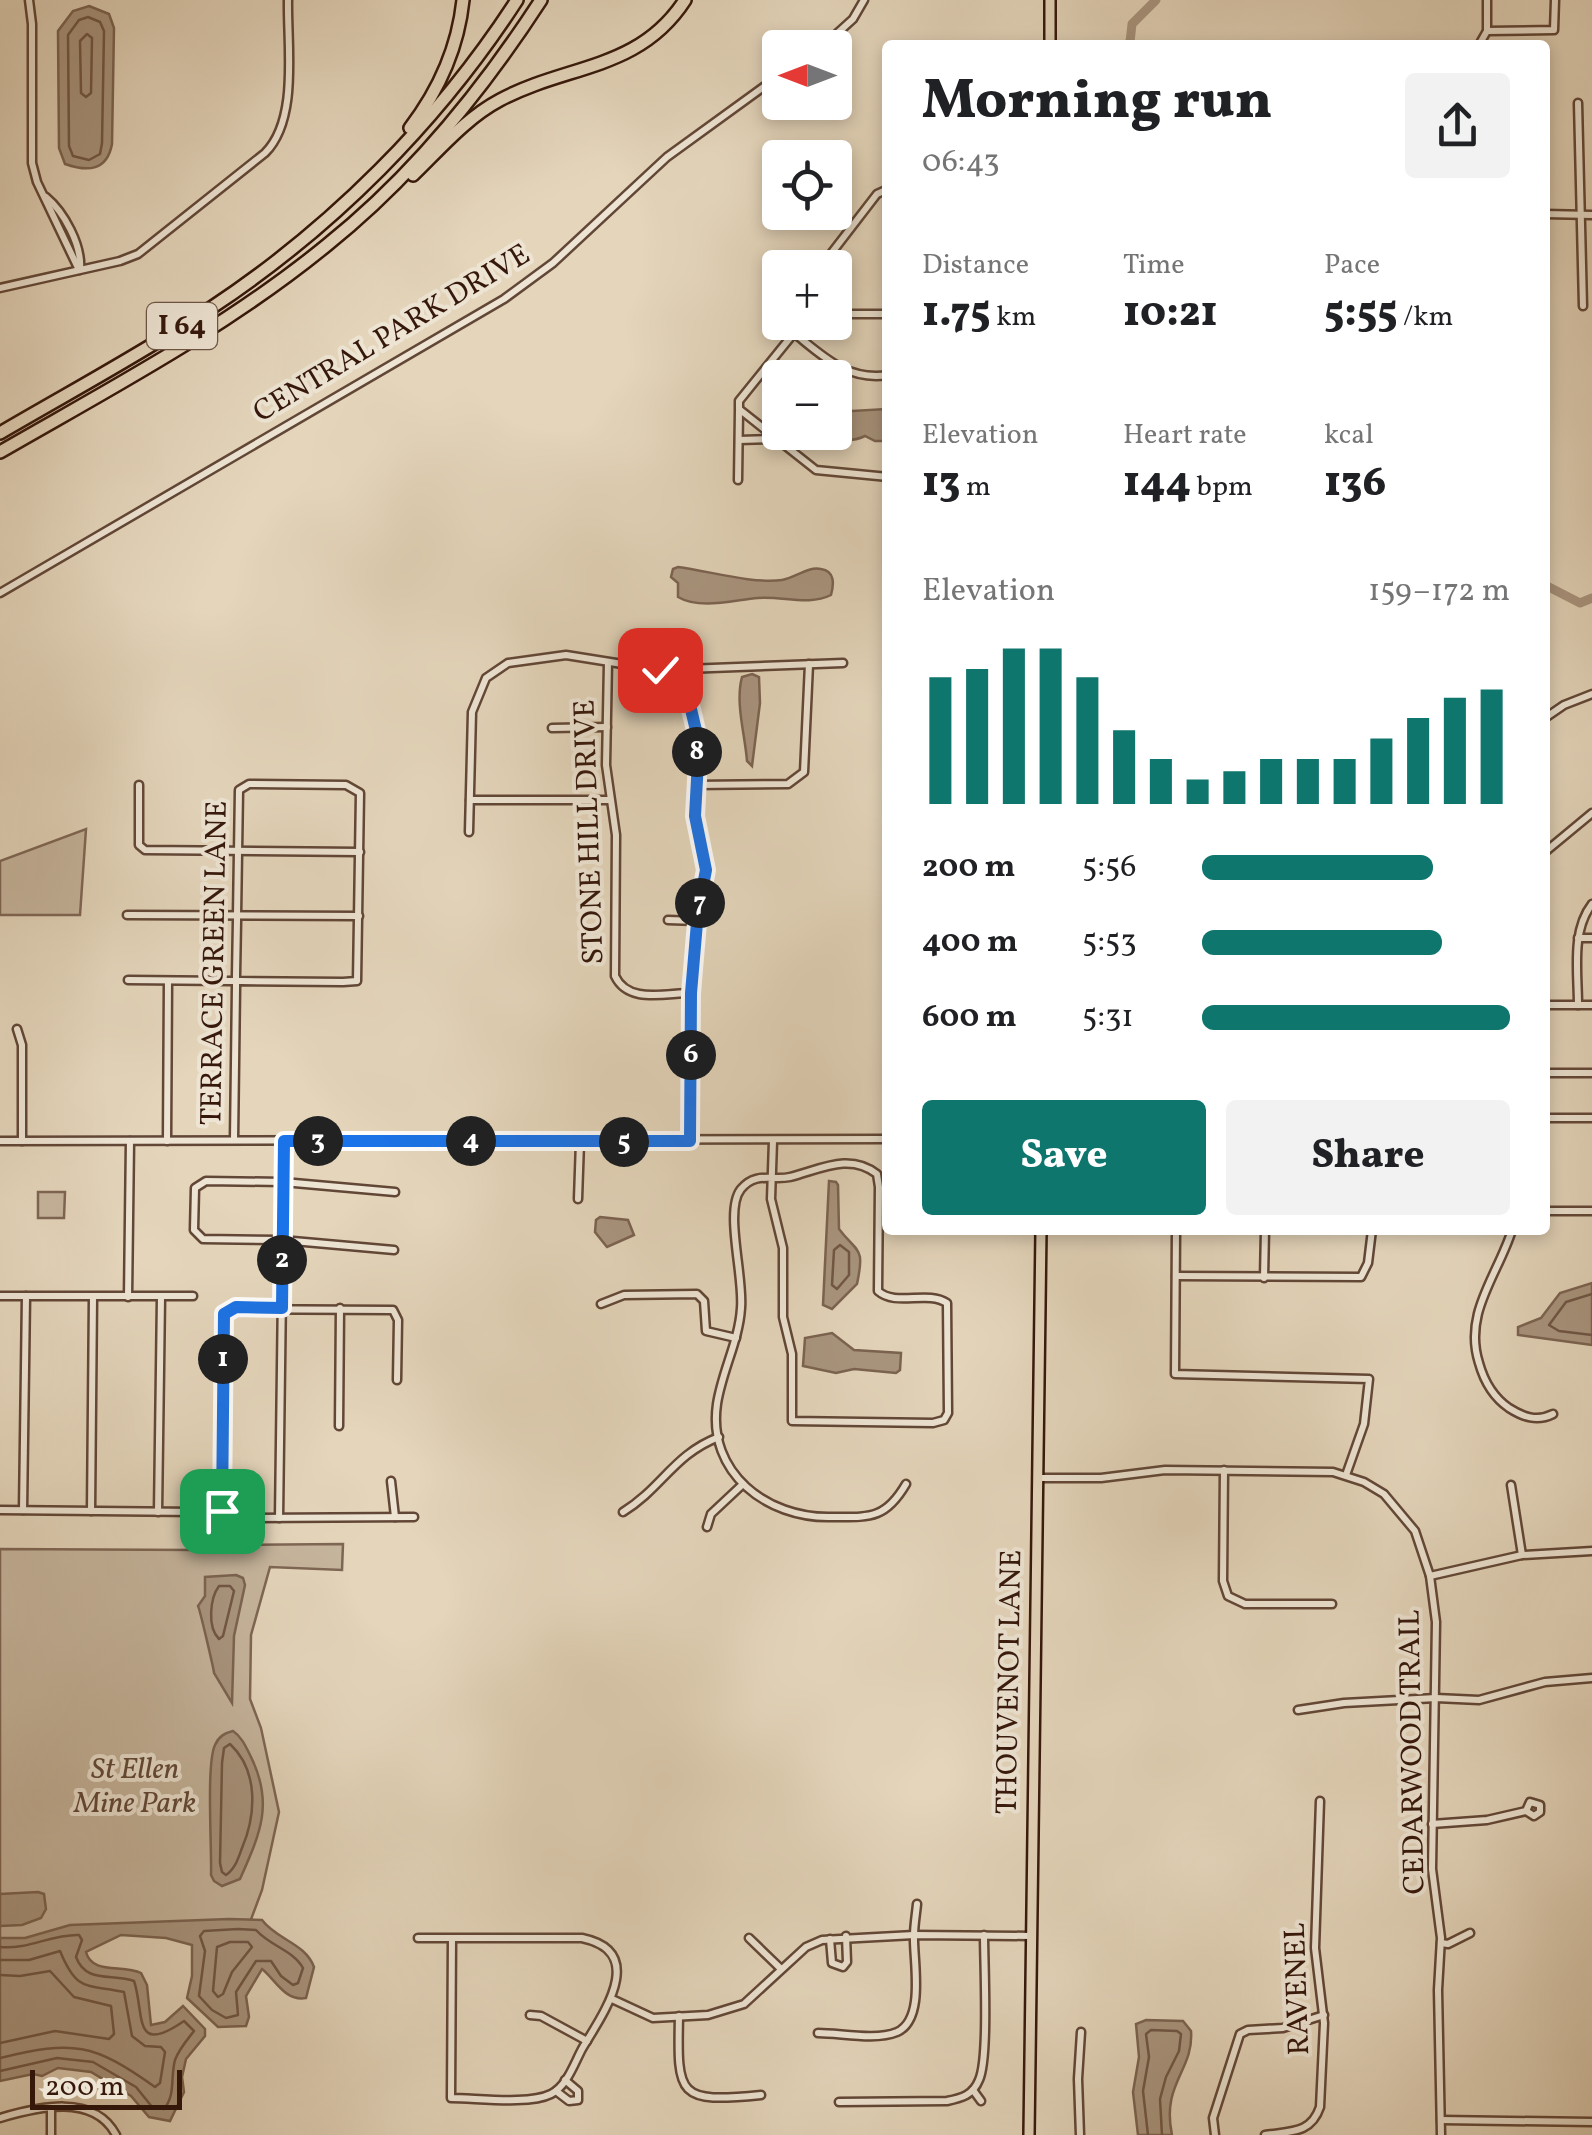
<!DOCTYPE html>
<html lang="en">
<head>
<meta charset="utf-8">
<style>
	body { margin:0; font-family:Vollkorn,serif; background:#f2f2f2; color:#202124; height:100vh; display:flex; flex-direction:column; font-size:38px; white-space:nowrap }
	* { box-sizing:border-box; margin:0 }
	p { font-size:32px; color:#757577 }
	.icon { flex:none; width:55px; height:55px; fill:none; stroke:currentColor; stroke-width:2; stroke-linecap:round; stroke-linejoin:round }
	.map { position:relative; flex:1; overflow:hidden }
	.drawer { position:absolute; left:882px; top:40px; width:668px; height:1195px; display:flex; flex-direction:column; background:#fff; border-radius:10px; box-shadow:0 5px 15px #0003 }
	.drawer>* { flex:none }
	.needle { width:65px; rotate:270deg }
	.buttons { position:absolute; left:762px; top:30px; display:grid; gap:20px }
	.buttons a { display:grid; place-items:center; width:90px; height:90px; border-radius:10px; background:#fff; box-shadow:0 5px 15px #0003; font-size:50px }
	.scale { position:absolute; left:30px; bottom:25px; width:152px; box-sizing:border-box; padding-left:10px; border:5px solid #36180b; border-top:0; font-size:28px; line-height:35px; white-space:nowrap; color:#36180b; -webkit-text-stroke:8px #ede4d3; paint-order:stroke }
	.pin { position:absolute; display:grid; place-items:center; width:85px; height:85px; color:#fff; margin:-42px; border-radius:20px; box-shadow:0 5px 15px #0006 }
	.km { position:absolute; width:50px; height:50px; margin:-25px; border-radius:50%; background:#222; color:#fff; font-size:28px; line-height:50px; text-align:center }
	.round { display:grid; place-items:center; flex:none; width:105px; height:105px; border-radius:10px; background:#f2f2f2 }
	.overview { display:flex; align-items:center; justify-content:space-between; height:170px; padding:0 40px }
	h1 { font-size:55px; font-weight:800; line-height:75px }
	.metrics { display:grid; grid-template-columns:repeat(3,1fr); gap:15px; height:170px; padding:10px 40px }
	.metrics div { display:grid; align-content:center }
	.metrics b { font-size:42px; font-weight:800 }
	.metrics small { font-size:28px; font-weight:400 }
	.metrics p { font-size:28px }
	.chart { height:280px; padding:20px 40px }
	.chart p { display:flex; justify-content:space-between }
	.chart svg { width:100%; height:180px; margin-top:10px; stroke:#0f766e; stroke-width:6 }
	.primary-button { display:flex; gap:20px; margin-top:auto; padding:20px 40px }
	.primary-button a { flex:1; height:115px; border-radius:10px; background:#0f766e; color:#fff; font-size:40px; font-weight:800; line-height:115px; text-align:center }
	.primary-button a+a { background:#f2f2f2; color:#202124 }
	ul { padding:0 40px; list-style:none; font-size:32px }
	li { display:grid; grid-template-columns:160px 120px 1fr; align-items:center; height:75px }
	li i { height:25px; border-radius:12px; background:#0f766e }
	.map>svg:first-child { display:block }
	.green { fill:#c6b59d; stroke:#7e6654; stroke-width:2.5 }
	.water { fill:#a9957f; stroke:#7b6351; stroke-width:2.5 }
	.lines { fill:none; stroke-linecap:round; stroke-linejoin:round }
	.shore { stroke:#705645; stroke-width:2.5 }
	.river { stroke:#a9957f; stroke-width:9 }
	.minor-casing { stroke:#624737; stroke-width:11 }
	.major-casing { stroke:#36180b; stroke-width:14 }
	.highway-casing { stroke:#36180b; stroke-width:16 }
	.minor { stroke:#ede4d3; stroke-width:6 }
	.major { stroke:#e4d5bb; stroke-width:9 }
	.highway { stroke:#e4d5bb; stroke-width:11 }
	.route-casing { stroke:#fff; stroke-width:20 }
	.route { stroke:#1a73e8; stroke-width:12 }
	.labels { text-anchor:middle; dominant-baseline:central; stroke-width:8; stroke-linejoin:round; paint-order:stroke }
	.shield { fill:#ede4d3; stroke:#6d5547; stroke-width:2.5 }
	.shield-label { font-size:28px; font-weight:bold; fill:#36180b }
	.street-label { font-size:30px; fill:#36180b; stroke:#ede4d3 }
	.park-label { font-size:30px; font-style:italic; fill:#614737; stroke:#ede4d3 }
</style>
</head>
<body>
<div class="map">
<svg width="1592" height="2135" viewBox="0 0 1592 2135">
	<rect width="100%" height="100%" fill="#e4d5bb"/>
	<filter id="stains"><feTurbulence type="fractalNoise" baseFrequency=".002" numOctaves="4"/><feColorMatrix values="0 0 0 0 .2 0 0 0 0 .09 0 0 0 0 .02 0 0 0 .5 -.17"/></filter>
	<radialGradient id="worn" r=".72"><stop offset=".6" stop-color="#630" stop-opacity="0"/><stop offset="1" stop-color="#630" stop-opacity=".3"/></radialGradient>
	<g class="green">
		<polygon points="86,829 80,915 0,915 0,861"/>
		<polygon points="38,1192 65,1192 64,1218 38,1218"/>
		<polygon points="343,1544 342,1570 270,1567 251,1635 250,1699 261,1728 279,1812 262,1890 250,1922 18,1940 0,1938 0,1549 195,1550 215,1545"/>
	</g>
	<g class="water">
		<path d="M89 6 109 14 114 28 112 144C107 171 88 172 65 164L59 148 58 31 73 11Z"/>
		<path d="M835 403 852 411 886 409 887 441H875L865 436C852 442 837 442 826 433L835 432Z"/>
		<path d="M678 567C709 571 752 584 782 580 795 578 808 566 821 569 835 571 834 584 831 595 809 606 783 596 758 598 734 600 700 610 678 597V583L671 577 673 569Z"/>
		<path d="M752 674 759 677 760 703 752 766 747 761C745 734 735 703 742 677Z"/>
		<path d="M829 1181 836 1182 838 1185 839 1229C858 1254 865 1246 857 1284L832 1309 823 1305Z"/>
		<polygon points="600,1217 628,1220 634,1235 607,1247 595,1232 596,1220"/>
		<polygon points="1592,1283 1592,1345 1518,1335 1518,1327 1541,1318 1560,1293"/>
		<polygon points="832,1333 854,1350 901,1353 900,1370 896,1373 854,1369 836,1373 803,1366 805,1338"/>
		<path d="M236 1575 243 1578 245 1585 234 1636 232 1703 214 1673C214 1670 200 1610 198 1606L205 1596V1577Z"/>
		<path d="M233 1731C242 1737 246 1747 251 1757 274 1804 260 1834 240 1879L222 1886 214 1881 211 1875C212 1848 206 1764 215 1745 219 1736 225 1733 233 1731Z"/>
		<polygon points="38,1892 44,1894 46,1909 41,1918 22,1925 0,1926 0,1894"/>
		<path d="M229 1919 262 1920C277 1940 305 1943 314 1967L306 1998C285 2002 275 1979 262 1969L246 1996 249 2017 246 2026 218 2027 187 1998 192 1976V1945L166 1938 121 1935 86 1952C92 1975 123 1964 141 1973L147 1985 151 2025 165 2022 183 2006 205 2029V2036L186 2059 182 2077 184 2092 170 2121 149 2117 131 2096 91 2072 58 2068 42 2076 33 2074 0 2081V1938H25L70 1925Z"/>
		<path d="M1146 2020 1183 2021 1191 2031C1194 2071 1161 2083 1172 2135H1138L1133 2092 1139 2057 1136 2024Z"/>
	</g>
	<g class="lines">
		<g class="shore">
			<polygon points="88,17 100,22 104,31 102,143 100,154 89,160 73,156 69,146 68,35 79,20"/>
			<polygon points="87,34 92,38 91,93 86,97 81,93 80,41"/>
			<polygon points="840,1245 849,1252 849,1275 837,1289 832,1285 834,1250"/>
			<polyline points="1592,1294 1566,1302 1549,1325 1559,1331 1592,1335"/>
			<path d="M219 1586H230L234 1591 223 1636 219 1639C207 1627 210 1598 219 1586Z"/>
			<path d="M230 1744C259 1771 256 1815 242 1848 238 1859 235 1869 226 1875L222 1872 220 1863 222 1763 224 1748Z"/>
			<path d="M238 1929 256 1930C270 1946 293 1950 303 1968L298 1983 293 1985 281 1976 271 1961H256L236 1992 238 2015 226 2018 212 2010 199 1996 205 1951 200 1936 204 1931Z"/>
			<polygon points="230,1942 248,1942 252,1947 232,1972 223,1994 218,1997 213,1991 217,1947"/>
			<path d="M0 1947C29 1950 51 1934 79 1935L82 1940 76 1957C86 1984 112 1973 134 1981 145 2014 132 2057 184 2021L194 2031C187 2040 179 2049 175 2060 170 2079 176 2094 164 2109L153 2108 136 2087 93 2062 57 2058 0 2071"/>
			<path d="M0 1960H29L60 1951C77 1992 85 1984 124 1992L132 2036 145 2046 161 2047 165 2052 160 2083 155 2087C93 2043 74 2040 0 2058"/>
			<polyline points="0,1975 20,1976 50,1971 74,1997 111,2006 114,2034 109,2039 55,2031 0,2043"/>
			<polyline points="1148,2135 1143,2091 1149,2057 1146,2034 1151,2030 1177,2031 1181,2034 1179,2051 1166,2077 1160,2099 1162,2135"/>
		</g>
		<g class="river">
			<polyline points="1125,45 1130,42 1132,24 1156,0"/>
			<polyline points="1545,585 1580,603 1592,598"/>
		</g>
		<g class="minor-casing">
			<g id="minor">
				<polyline points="29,0 32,24 32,163 37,182 79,270"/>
				<polyline points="1487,31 1554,30 1555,0"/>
				<polyline points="1479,45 1487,31 1487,0"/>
				<polyline points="821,48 853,19 864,0"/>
				<polyline points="1578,103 1583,306"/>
				<path d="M46 197C64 212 82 245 80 269"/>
				<polyline points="1545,214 1592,215"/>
				<polyline points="820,268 877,194 888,189"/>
				<path d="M0 288 120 261 138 254 265 153C299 119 287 46 288 0"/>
				<polyline points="835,310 849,314 888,314"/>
				<path d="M888 375C847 381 824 357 794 333L739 401V409L816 470 888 477"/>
				<polyline points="739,440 777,439"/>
				<polyline points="738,480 739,411"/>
				<polyline points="0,593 504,299 553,263 667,157 780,75"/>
				<path d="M608 663 606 765 616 835 615 976C628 1004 665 993 691 993"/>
				<polyline points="1545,718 1564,705 1592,694"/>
				<polyline points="552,728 607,727"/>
				<polyline points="139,785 139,845 145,850 360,852"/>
				<polyline points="695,785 788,784 804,772 809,664"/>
				<polyline points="470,800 610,800"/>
				<polyline points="469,832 472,712 486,678 508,663 566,655 660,670 843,663"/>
				<polyline points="1545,852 1592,813"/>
				<polyline points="127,915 359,916"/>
				<polyline points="668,920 697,921"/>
				<polyline points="1578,938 1592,938"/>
				<polyline points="128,980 230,981 241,981 343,982 357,981 360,793 346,785 249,784 239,790 237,915 237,921 236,975 236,987 234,1140"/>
				<polyline points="1545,1005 1592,1005"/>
				<path d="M1578 1005C1578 972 1571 931 1592 904"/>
				<polyline points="17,1029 22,1045 22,1141"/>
				<polyline points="1545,1073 1592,1073"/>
				<polyline points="1545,1118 1592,1118"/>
				<polyline points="0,1141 888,1139"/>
				<polyline points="167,1141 168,981"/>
				<polyline points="691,1141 691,993 697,911 705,870 695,815 699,743 690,705 691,670"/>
				<path d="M773 1141 771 1199 783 1248V1317L792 1354V1421L933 1423 944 1420 948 1413 947 1303C927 1290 896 1307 878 1291L879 1187 877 1174C849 1152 819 1170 790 1177 772 1181 756 1171 741 1189 724 1210 744 1276 741 1308 739 1341 722 1371 717 1404 707 1473 767 1518 830 1517 869 1517 885 1520 906 1484"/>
				<polyline points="578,1199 580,1142"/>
				<polyline points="1545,1211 1592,1211"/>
				<polyline points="1176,1230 1175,1374 1369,1379 1364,1424 1346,1475"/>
				<path d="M1512 1230C1498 1275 1463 1313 1479 1363 1484 1381 1493 1397 1509 1408 1523 1417 1537 1422 1553 1414"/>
				<polyline points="394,1250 282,1240 203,1239 194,1230 195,1188 206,1181 283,1182 395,1192"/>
				<polyline points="1176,1276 1361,1277 1368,1263 1372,1230"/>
				<polyline points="1264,1278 1265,1230"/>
				<polyline points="0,1296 193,1296"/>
				<polyline points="128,1297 130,1141"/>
				<polyline points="601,1304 624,1295 697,1294 704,1301 706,1331 736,1338"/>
				<polyline points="397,1380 398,1320 393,1310 228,1309 224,1321 221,1509 233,1518 414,1517"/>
				<polyline points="339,1426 340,1308"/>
				<polyline points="1224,1470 1223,1581 1228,1596 1245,1604 1332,1604"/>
				<polyline points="1038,1478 1101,1478 1165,1470 1333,1472 1364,1482 1384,1494 1415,1531 1430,1576 1436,1622 1432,1869 1441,1938 1438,1990 1441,2135"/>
				<polyline points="391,1481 395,1517"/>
				<polyline points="1511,1485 1522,1555"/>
				<polyline points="0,1510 196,1512"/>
				<polyline points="23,1510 26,1296"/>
				<polyline points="91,1511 93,1297"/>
				<polyline points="158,1512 161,1297"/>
				<path d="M623 1512C662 1488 674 1454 719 1437"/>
				<polyline points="279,1518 284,1141"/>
				<polyline points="707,1527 711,1514 743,1484"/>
				<polyline points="1430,1576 1522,1555 1592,1551"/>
				<polyline points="1298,1710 1344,1703 1436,1698 1479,1700 1545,1682 1592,1678"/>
				<polyline points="1432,1824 1487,1820 1526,1811 1534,1816 1540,1812 1540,1805 1530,1802 1526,1811"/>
				<path d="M418 1938H582C649 1952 602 2015 582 2049 574 2064 567 2086 551 2094 529 2105 477 2098 451 2098L452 1938"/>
				<polyline points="749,1938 780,1968"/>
				<polyline points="830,1939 832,1963 843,1967 847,1962 846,1936"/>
				<polyline points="1441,1943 1448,1944 1470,1933"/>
				<polyline points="612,1999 653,2018 708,2015 744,2004 806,1947 822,1940 914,1935 1031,1936"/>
				<polyline points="530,2015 541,2016 587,2041"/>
				<path d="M679 2016C677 2097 678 2103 761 2095"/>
				<path d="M818 2033C841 2033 875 2041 897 2032 926 2019 913 1960 914 1936 914 1925 916 1915 917 1904"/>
				<polyline points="973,2090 981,2101"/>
				<polyline points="556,2091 569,2101 578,2100 578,2091 565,2080"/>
				<path d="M839 2102 947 2101C962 2098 973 2095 979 2080 989 2058 984 1965 984 1935"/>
				<path d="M0 2118C38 2107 94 2093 116 2135"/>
				<polyline points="1441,2120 1592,2122"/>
				<polyline points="51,2135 51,2108"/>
				<polyline points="1080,2135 1078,2079 1081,2032"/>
				<polyline points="1215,2135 1213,2118 1240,2034 1248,2030 1283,2028 1324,2015"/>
				<path d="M1265 2135C1290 2131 1311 2134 1320 2107L1324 2023 1315 1948 1320 1801"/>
			</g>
		</g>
		<g class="major-casing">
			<g id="major">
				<polyline points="1050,45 1050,0"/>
				<polyline points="1029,2135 1041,1230"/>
			</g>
		</g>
		<g class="highway-casing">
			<g id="highway">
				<path d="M410 128C439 90 458 48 463 0"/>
				<path d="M413 175C440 149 466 118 500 100 567 64 639 71 685 0"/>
				<path d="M0 433C70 392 143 353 211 308 332 228 438 122 517 0"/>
				<path d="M0 452C111 388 227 327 327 245 412 177 482 91 541 0"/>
			</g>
		</g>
		<use href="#minor" class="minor"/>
		<use href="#major" class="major"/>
		<use href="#highway" class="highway"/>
	</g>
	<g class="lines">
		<g class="route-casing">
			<polyline id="route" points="222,1511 224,1314 236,1307 282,1308 284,1141 690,1141 691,993 698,911 706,870 695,816 699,743 690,705 691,670 660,670"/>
		</g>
		<use href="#route" class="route"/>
	</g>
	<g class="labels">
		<rect class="shield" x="147" y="303" width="70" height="46" rx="8"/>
		<g class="shield-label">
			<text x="182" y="326">I 64</text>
		</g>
		<g class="street-label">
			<text transform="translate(392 334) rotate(-31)">CENTRAL PARK DRIVE</text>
			<text transform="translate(590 832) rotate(-92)">STONE HILL DRIVE</text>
			<text transform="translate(215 963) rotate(-89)">TERRACE GREEN LANE</text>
			<text transform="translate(1010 1682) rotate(-89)">THOUVENOT LANE</text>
			<text transform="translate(1413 1752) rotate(-91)">CEDARWOOD TRAIL</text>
			<text transform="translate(1298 1989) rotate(-92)">RAVENEL</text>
		</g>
		<g class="park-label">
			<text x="135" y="1770">St Ellen<tspan x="135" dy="34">Mine Park</tspan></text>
		</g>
	</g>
	<rect width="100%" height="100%" filter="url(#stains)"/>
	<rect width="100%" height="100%" fill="url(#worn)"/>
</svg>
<div class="buttons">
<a><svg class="needle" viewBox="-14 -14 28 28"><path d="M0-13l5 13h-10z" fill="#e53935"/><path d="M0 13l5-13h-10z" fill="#757577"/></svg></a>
<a><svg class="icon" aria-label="locate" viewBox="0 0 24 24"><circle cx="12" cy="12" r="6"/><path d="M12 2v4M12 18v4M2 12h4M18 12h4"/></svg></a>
<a>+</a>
<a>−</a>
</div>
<div class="scale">200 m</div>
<div class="pin" style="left:222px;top:1511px;background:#1e9e55"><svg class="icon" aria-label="arrive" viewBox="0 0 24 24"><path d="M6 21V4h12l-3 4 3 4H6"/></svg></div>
<div class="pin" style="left:660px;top:670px;background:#d93025"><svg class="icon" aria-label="check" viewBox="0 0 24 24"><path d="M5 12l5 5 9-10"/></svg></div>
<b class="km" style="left:223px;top:1359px">1</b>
<b class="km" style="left:282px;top:1260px">2</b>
<b class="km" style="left:318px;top:1141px">3</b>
<b class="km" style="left:471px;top:1141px">4</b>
<b class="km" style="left:624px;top:1142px">5</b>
<b class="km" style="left:691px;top:1055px">6</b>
<b class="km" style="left:700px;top:903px">7</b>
<b class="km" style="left:697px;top:752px">8</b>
<section class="drawer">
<div class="overview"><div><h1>Morning run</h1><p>06:43</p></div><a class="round"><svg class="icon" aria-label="share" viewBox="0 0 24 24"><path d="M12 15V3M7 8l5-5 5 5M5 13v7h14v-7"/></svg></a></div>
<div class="metrics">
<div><p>Distance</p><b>1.75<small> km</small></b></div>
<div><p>Time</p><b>10:21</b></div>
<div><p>Pace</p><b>5:55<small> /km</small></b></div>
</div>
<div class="metrics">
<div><p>Elevation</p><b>13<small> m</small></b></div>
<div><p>Heart rate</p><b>144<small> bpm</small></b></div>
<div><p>kcal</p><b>136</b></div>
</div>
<div class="chart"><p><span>Elevation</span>159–172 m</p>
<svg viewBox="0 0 160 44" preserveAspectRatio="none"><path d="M5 44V13M15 44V11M25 44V6M35 44V6M45 44V13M55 44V26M65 44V33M75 44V38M85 44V36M95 44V33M105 44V33M115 44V33M125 44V28M135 44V23M145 44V18M155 44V16"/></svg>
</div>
<ul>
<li><b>200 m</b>5:56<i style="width:75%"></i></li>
<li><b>400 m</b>5:53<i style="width:78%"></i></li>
<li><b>600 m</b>5:31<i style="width:100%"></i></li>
</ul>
<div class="primary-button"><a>Save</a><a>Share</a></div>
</section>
</div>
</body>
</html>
